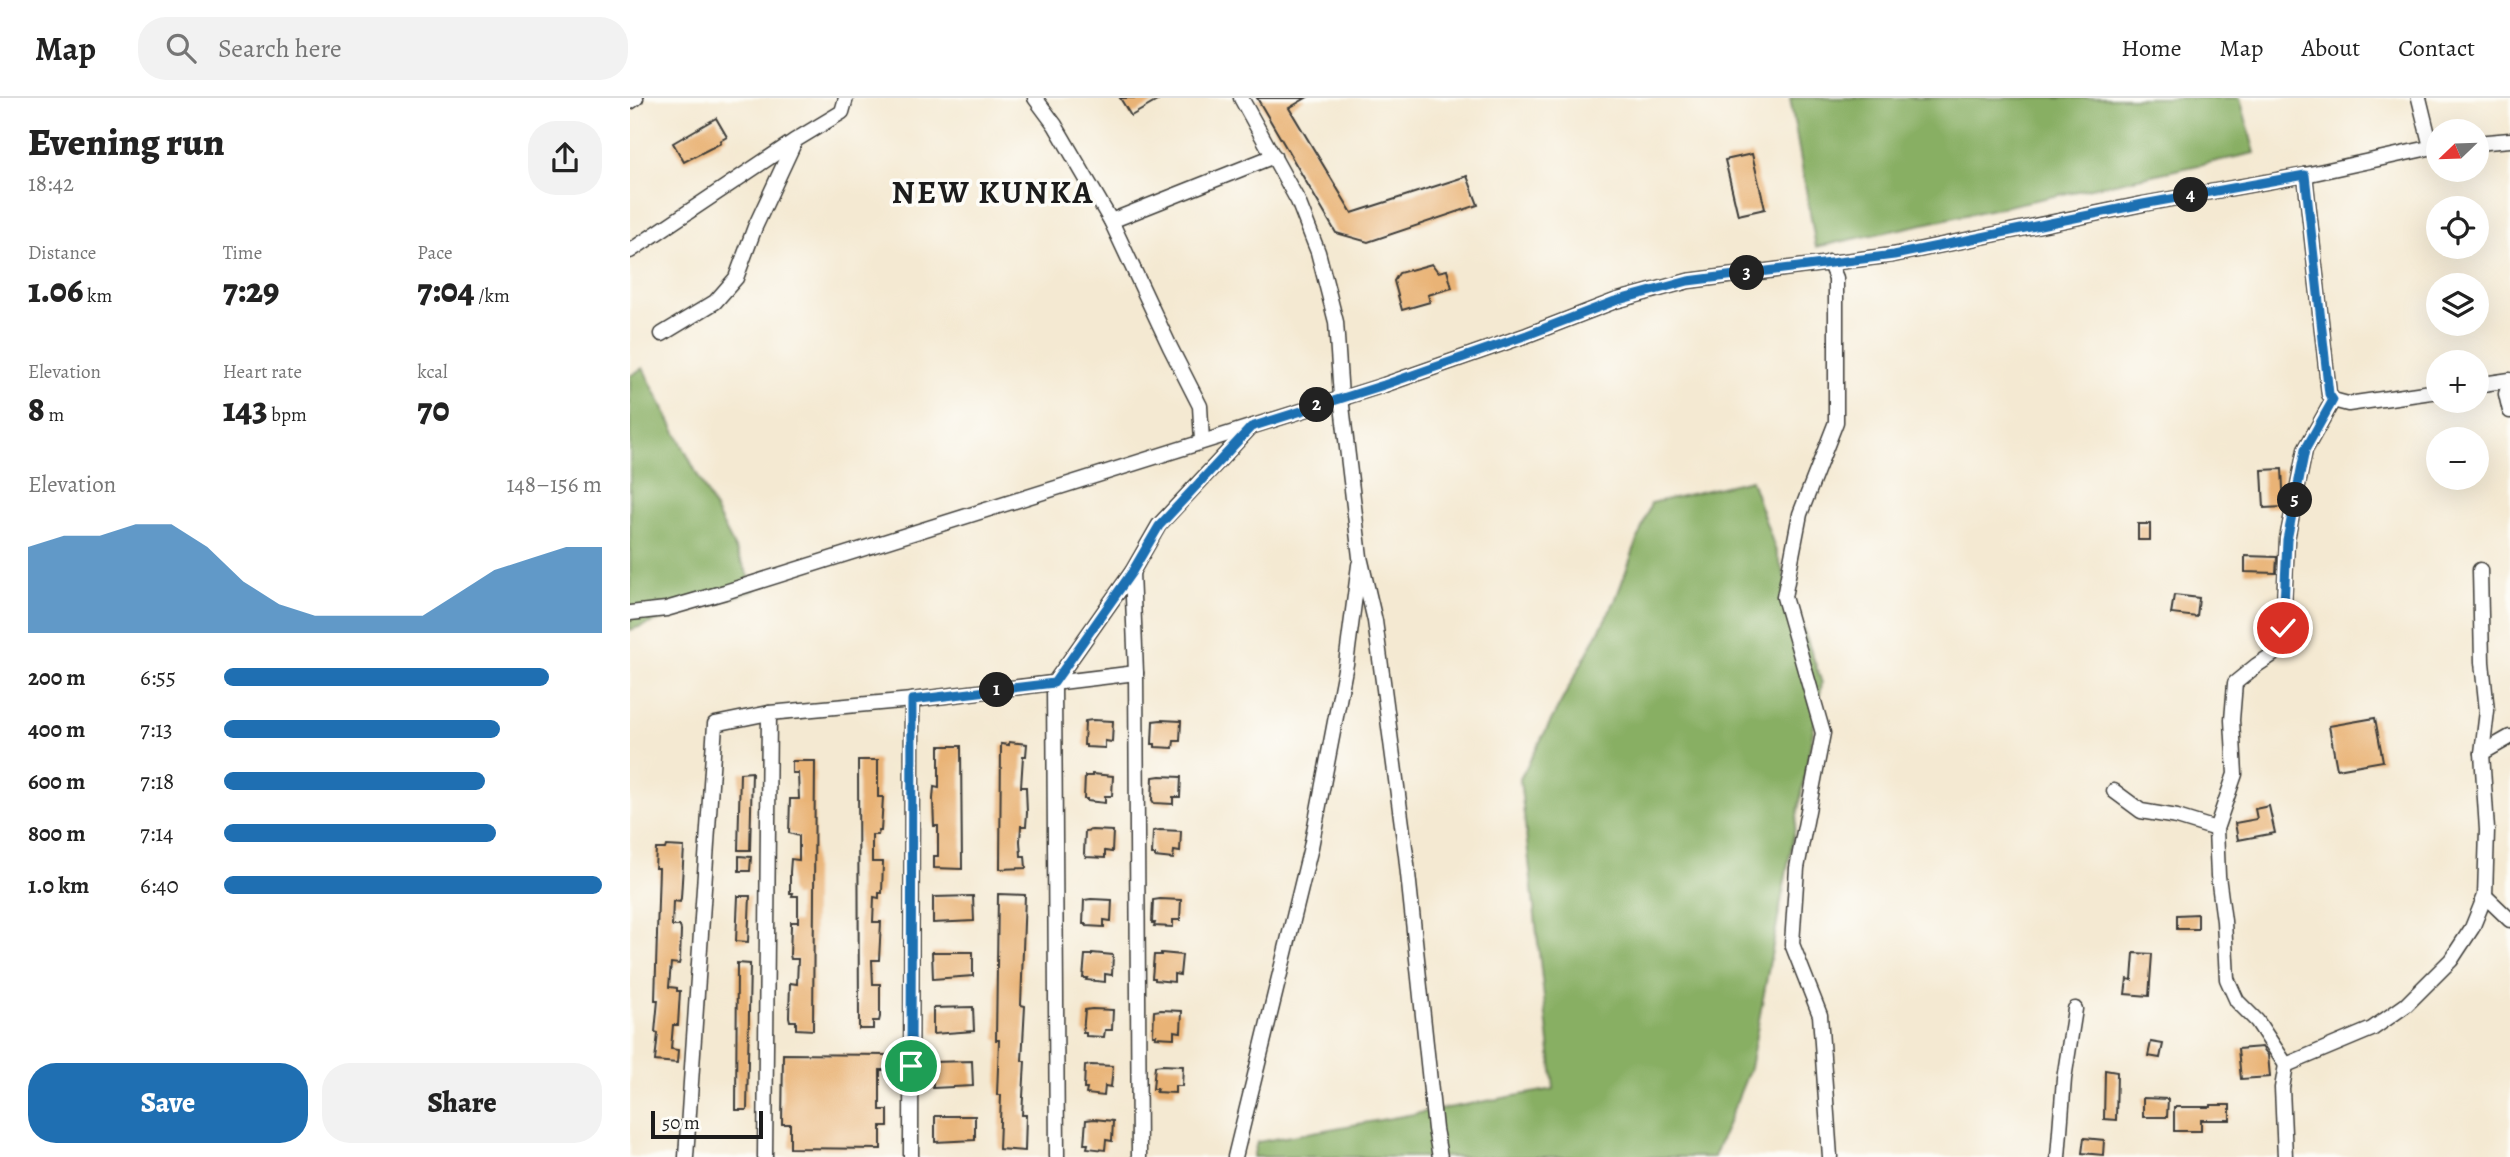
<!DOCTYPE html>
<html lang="en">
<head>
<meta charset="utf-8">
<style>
	body { margin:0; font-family:Alegreya,serif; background:#f2f2f2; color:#222; height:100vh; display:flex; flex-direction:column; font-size:26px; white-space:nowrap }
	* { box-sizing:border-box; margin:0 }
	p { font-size:23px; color:#767676 }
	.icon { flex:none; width:38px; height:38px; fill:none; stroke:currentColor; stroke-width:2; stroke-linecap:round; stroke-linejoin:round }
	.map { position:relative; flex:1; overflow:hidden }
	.details { display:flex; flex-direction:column; background:#fff; width:630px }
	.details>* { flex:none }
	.needle { width:46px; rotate:247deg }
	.controls { position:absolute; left:1796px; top:21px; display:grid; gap:14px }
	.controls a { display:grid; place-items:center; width:63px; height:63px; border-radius:50%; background:#fff; box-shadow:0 7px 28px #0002; font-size:35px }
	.scale { position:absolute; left:21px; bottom:18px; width:112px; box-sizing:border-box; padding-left:7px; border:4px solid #1c1c1c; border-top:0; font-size:19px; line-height:24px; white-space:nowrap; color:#1c1c1c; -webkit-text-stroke:5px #fdfcf7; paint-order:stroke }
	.pin { position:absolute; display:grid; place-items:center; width:60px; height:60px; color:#fff; margin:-30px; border:4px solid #fff; border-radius:50%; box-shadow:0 2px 7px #0007 }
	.km { position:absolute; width:35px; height:35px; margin:-18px; border-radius:50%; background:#222; color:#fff; font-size:19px; line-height:35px; text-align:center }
	.round { display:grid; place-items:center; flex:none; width:74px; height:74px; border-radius:28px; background:#f2f2f2 }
	.summary { display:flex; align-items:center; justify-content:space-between; height:119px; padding:0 28px }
	h1 { font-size:38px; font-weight:800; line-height:52px }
	.figures { display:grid; grid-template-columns:repeat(3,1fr); gap:10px; height:119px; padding:7px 28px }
	.figures div { display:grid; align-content:center }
	.figures b { font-size:35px; font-weight:800 }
	.figures small { font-size:19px; font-weight:400 }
	.figures p { font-size:19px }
	.chart { height:196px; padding:14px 28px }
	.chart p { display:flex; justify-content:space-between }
	.chart svg { width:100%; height:126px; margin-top:7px; fill:#1f6fb2; opacity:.7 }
	.button { display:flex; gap:14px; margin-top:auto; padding:14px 28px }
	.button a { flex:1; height:80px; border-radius:28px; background:#1f6fb2; color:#fff; font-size:28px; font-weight:800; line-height:80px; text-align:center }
	.button a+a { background:#f2f2f2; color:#222 }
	ul { padding:0 28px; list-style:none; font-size:23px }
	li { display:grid; grid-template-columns:112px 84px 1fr; align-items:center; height:52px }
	li i { height:18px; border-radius:9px; background:#1f6fb2 }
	header { display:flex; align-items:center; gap:42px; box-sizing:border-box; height:98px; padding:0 35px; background:#fff; border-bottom:2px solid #e0e0e0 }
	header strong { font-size:33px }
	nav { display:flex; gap:38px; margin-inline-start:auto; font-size:24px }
	.search { width:490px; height:63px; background:#f2f2f2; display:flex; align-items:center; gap:18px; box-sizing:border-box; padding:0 24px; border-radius:28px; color:#767676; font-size:26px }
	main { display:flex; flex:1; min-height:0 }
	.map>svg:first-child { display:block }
	.forest { fill:#88af64; stroke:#526640; stroke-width:2 }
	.building { fill:#e9b376 }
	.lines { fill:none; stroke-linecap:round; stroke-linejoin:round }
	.minor-casing { stroke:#3c3b37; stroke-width:17 }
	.minor { stroke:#fff; stroke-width:14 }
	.route-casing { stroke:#fff; stroke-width:14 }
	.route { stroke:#1f6fb2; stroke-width:9 }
	.labels { text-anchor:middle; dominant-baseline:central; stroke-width:7; stroke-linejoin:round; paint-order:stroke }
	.district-label { font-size:32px; font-weight:bold; letter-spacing:2px; fill:#1c1c1c; stroke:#fdfcf7 }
</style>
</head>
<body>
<header>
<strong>Map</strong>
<div class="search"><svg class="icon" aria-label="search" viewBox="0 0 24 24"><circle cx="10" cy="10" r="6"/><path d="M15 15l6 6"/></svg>Search here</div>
<nav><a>Home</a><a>Map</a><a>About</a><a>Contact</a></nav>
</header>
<main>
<section class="details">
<div class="summary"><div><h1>Evening run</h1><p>18:42</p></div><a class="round"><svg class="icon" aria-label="share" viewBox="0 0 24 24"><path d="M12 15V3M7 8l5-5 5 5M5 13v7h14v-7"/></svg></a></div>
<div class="figures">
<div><p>Distance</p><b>1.06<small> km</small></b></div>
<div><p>Time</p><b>7:29</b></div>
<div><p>Pace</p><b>7:04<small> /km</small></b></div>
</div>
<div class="figures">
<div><p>Elevation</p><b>8<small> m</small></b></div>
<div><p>Heart rate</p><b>143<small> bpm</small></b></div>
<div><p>kcal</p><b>70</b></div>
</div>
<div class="chart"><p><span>Elevation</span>148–156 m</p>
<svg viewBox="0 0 160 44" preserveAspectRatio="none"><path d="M0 44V14L10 10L20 10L30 6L40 6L50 14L60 26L70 34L80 38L90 38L100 38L110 38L120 30L130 22L140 18L150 14L160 14V44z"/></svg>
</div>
<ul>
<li><b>200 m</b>6:55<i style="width:86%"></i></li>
<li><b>400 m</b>7:13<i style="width:73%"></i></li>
<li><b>600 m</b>7:18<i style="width:69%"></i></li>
<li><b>800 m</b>7:14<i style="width:72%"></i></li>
<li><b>1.0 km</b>6:40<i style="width:100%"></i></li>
</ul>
<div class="button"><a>Save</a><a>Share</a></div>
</section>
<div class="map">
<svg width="1880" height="1059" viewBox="0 0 1880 1059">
	<rect width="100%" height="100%" fill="#fdfcf7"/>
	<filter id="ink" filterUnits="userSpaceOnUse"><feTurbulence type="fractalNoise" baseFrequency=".0143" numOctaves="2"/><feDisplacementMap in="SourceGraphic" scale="14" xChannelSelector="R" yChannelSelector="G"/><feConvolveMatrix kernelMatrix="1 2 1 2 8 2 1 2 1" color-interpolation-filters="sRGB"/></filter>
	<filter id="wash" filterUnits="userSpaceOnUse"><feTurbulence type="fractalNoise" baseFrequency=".00686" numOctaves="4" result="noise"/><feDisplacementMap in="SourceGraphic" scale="28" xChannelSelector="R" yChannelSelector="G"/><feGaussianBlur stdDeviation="1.57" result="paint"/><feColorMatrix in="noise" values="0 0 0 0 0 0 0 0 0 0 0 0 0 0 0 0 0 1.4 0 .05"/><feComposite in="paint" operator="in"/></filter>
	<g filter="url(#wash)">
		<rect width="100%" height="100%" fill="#f4e9d2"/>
		<g class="forest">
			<polygon points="1160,0 1610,0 1625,55 1186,149"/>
			<polygon points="13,270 126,492 0,532 0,278"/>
			<polygon points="1121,382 1192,585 1120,970 1084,1059 623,1059 627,1044 924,991 890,681 985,503 1021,405"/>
		</g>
		<g id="blocks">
			<g class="building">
				<polygon points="490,0 532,0 501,18"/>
				<polygon points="627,0 676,0 659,10 722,115 837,78 848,107 738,144 706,135"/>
				<polygon points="86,20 97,39 90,43 91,45 54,64 43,45"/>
				<polygon points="1122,56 1135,111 1108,117 1095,62"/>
				<polygon points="802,166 808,174 817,172 822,190 798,197 800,204 772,212 764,183 769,175"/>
				<polygon points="1652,371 1654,409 1634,410 1632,372"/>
				<rect x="1508" y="426" width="12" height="16"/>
				<polygon points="1615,458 1647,459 1646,475 1615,474"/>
				<polygon points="1544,497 1569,500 1567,519 1541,516"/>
				<polygon points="1745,620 1753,663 1707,671 1699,628"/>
				<polygon points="462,622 483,623 482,644 475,643 475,650 456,649 456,647 454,647 455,623"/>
				<polygon points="531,622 551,623 550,643 544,643 543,650 525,649 525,646 522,646 523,623"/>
				<polygon points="379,644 397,646 396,658 393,658 391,689 396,689 397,715 396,728 391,728 390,743 391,758 395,758 396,770 370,771 371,646 379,647"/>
				<polygon points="309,648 331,648 332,771 304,770 304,758 308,758 308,728 304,728 303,701 304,689 309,690"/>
				<polygon points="228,662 248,662 248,699 253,699 251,733 249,733 248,737 242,737 242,764 253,764 252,795 249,795 249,800 244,799 243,824 251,824 249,862 242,862 243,886 250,886 250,919 249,923 243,923 243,931 229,931"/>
				<polygon points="162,663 185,663 183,932 166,931 166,923 160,923 159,919 160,885 167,886 168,861 161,861 160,857 161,828 161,824 168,824 168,798 162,798 163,795 160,795 160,774 161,761 169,762 169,738 159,735 160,701 169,701 168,675 162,675"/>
				<polygon points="122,674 120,752 108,752 110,675"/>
				<polygon points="462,676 483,678 482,698 475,698 475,705 457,703 457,701 454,701 455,678 462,678"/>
				<polygon points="530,678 551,679 550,699 543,699 543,706 524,705 522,702 523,679"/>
				<polygon points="1639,708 1645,735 1608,742 1605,725 1627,721 1625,711"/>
				<polygon points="462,732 483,733 482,754 475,753 475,760 456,759 454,756 455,733"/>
				<polygon points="530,732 551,733 550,754 544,753 543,761 525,759 525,757 522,757 523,733"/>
				<polygon points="36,748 54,749 51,800 50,804 43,803 42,828 50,828 51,832 50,862 49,866 41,865 39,889 47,890 47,893 50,893 48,927 43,927 41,951 48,952 47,965 25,963 28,935 25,934 28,902 25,902 29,770 25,770 26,751 35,751"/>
				<polygon points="109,758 121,759 120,773 109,773"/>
				<polygon points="368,796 395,797 391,907 395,908 392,963 395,963 392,1017 396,1017 395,1053 369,1051 371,997 367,997 369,942 366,942"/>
				<polygon points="108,798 120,798 118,844 106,843"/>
				<polygon points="343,798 344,823 303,825 303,799"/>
				<polygon points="461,801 482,802 481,823 474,822 474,829 456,828 456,826 453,826 454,802"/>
				<polygon points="530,801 551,802 550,822 543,822 543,829 524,828 525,825 522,825 523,802"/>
				<polygon points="1568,816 1568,831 1547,831 1547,817"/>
				<polygon points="302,854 343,854 343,878 303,881"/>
				<polygon points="462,855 483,857 482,877 475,876 475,884 456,882 457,880 453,880 455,857 462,857"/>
				<polygon points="531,855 552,857 550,877 544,876 544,884 525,882 525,880 522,880 524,857 531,857"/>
				<polygon points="1504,855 1522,856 1519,898 1495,896 1497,881 1502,882"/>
				<polygon points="107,865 120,866 117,1012 106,1012"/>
				<polygon points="343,909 344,933 303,936 303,910"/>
				<polygon points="462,911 483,912 482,932 475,932 474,939 456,938 456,935 453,935 455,912"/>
				<polygon points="531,912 552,913 551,934 544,933 544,940 525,939 526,937 523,937 524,913"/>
				<polygon points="1521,944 1533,946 1530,960 1518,958"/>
				<polygon points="1632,949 1638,957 1640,979 1611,981 1608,951"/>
				<polygon points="153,956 257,957 257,972 250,972 250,1012 258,1012 258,1028 251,1028 251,1051 160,1050 160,1026 152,1026"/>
				<polygon points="342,963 343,988 303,990 302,964"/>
				<polygon points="461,967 483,968 481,989 475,988 474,998 456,996 457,991 454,991 455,968"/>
				<polygon points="532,967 553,968 552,988 545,988 545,995 526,994 527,991 523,991 525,968"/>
				<polygon points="1475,972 1487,974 1486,1022 1474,1021"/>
				<polygon points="1513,1000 1538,1001 1537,1019 1513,1019"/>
				<polygon points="1581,1007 1600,1007 1600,1022 1571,1022 1571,1033 1544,1033 1544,1009 1581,1009"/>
				<polygon points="305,1018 345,1018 345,1042 305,1044"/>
				<polygon points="464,1021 483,1023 482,1043 476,1042 475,1052 457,1050 458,1046 454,1046 456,1022"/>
				<polygon points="1454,1040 1474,1042 1473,1057 1452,1055"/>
			</g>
		</g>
	</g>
	<g filter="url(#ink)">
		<use href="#blocks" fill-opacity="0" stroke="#3c3b37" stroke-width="2"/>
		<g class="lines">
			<g class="minor-casing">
				<g id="minor">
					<polyline points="405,0 425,27 481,123 540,249 570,308 572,343"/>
					<polyline points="611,0 668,103 688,154 706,224 711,299 730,459 745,523 776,757 805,1031 810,1059"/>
					<polyline points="1789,0 1801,49"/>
					<polyline points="0,4 6,0"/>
					<polyline points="1846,45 1880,42"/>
					<polyline points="1675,77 1699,296 1703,302 1718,306 1808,293"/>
					<polyline points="481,123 644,58"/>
					<polyline points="0,153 164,43 212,14 216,0"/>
					<polyline points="1199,164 1206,180 1206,324 1170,416 1154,499 1193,635 1167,770 1162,846 1190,917 1200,1059"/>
					<polyline points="32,236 85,204 106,180 125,129 164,45"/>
					<polyline points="1880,284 1876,296 1880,313"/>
					<polyline points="1846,287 1880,282"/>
					<polyline points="502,474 506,575 509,1059"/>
					<polyline points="0,515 36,511 95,494 754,287 897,237 985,203 1058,183 1263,157 1513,106 1675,77 1808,48"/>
					<polyline points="1852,655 1880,639"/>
					<polyline points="1484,693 1511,713 1547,719 1586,731"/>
					<polyline points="1855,798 1880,822"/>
					<polyline points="1656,967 1627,923 1607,903 1597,881 1594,823 1588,778 1586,731 1605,676 1602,622 1605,585 1627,567 1645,555 1653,530 1657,441 1675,352 1703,302"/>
					<polyline points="56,1059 85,626 139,615 282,602 506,575"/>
					<polyline points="135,1059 139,615"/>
					<polyline points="281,1059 282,602"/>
					<polyline points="427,1059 424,585 502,474 529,427 620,330"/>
					<polyline points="605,1059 681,749 716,566 729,467"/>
					<polyline points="1428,1059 1434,981 1445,911"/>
					<polyline points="1655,1059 1652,990 1656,967 1742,931 1776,907 1821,862 1842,830 1855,798 1857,732 1852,655 1857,613 1852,564 1850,472"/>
				</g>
			</g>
			<use href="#minor" class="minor"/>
		</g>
	</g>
	<g class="lines" filter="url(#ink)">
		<g class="route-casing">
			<polyline id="route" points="281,968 282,602 424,585 502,474 529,428 621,329 754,287 897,237 985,203 1058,183 1264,157 1513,106 1675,77 1699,296 1703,302 1675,352 1657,442 1653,530"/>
		</g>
		<use href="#route" class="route"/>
	</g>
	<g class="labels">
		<g class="district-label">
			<text x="363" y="94">NEW KUNKA</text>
		</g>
	</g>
</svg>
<div class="controls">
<a><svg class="needle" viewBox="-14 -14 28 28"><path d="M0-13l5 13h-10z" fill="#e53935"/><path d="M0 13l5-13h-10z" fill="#767676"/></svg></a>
<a><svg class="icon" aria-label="locate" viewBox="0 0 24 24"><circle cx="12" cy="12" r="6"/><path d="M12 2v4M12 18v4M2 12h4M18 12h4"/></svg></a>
<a><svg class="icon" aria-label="layers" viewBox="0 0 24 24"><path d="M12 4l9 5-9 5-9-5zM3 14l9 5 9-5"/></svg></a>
<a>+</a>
<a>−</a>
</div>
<div class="scale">50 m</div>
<div class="pin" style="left:281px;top:968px;background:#1e9e55"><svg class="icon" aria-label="arrive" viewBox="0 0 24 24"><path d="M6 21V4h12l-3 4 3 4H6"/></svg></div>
<div class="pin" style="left:1653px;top:530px;background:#d93025"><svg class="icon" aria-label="check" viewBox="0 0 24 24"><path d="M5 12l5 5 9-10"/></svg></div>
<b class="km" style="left:367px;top:592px">1</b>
<b class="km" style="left:687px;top:307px">2</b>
<b class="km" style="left:1117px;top:175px">3</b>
<b class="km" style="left:1561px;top:97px">4</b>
<b class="km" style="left:1665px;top:402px">5</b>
</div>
</main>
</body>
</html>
